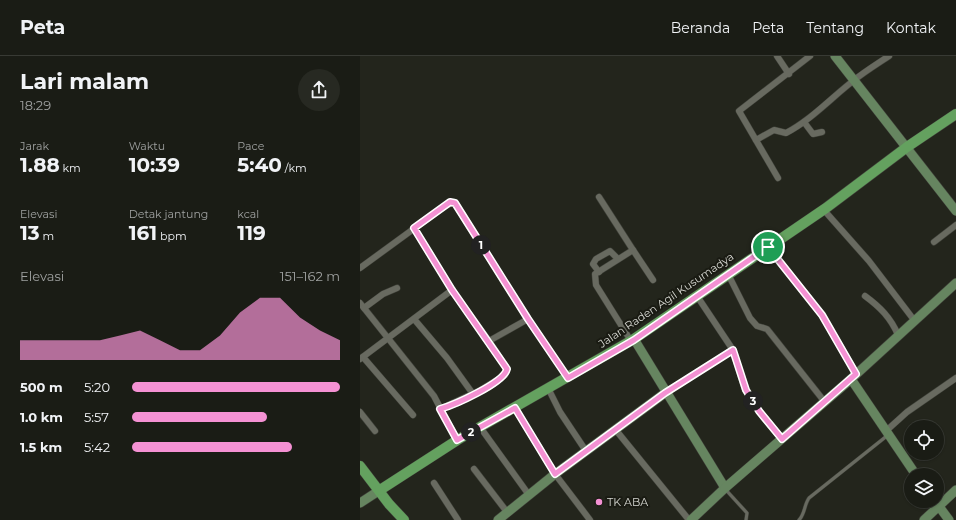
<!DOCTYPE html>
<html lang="id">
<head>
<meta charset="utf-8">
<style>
	body { margin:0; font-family:Montserrat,sans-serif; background:#272922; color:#f1f3f6; height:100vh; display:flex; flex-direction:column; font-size:15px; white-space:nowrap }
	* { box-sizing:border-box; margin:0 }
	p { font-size:13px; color:#9fa1a0 }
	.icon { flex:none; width:22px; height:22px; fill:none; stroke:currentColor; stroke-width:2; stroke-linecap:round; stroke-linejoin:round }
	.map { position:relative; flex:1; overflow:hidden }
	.side { display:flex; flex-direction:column; background:#1a1c15; width:360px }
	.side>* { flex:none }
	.tools { position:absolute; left:544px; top:364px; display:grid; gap:8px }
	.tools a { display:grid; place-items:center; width:40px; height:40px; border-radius:50%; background:#1a1c15; box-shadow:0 1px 3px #0004,0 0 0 1px #383a34; font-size:20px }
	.pin { position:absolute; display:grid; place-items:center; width:34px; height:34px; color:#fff; margin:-17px; border:2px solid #fff; border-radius:50%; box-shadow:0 1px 4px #0007 }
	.km { position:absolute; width:20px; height:20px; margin:-10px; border-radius:50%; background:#222; color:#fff; font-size:11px; line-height:20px; text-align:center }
	.round { display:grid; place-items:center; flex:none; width:42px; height:42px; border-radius:21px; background:#272922 }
	.headline { display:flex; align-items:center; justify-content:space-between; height:68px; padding:0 20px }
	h1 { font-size:22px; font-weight:700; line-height:30px }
	.stats { display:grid; grid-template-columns:repeat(3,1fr); gap:6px; height:68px; padding:4px 20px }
	.stats div { display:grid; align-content:center }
	.stats b { font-size:20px; font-weight:700 }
	.stats small { font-size:11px; font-weight:400 }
	.stats p { font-size:11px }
	.chart { height:112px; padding:8px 20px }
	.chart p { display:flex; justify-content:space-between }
	.chart svg { width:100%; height:72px; margin-top:4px; fill:#f491d3; opacity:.7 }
	ul { padding:0 20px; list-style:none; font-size:13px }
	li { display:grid; grid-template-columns:64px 48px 1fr; align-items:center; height:30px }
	li i { height:10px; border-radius:5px; background:#f491d3 }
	header { display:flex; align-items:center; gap:24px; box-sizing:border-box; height:56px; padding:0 20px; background:#1a1c15; border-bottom:1px solid #383a34 }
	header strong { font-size:19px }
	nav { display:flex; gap:22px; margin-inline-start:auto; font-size:14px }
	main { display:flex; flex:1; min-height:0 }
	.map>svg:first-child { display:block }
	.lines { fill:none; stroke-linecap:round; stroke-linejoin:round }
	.service-casing { stroke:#41433b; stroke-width:4 }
	.minor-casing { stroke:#41433b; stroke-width:7 }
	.secondary-casing { stroke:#41433b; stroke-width:10 }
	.primary-casing { stroke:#41433b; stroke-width:11 }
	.service { stroke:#686a60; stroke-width:3 }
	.minor { stroke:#686a60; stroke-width:6 }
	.secondary { stroke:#668560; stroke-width:9 }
	.primary { stroke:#64a15f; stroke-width:10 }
	.route-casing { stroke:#fff; stroke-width:8 }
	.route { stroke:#f491d3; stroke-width:5 }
	.poi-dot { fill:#f491d3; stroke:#1a1b13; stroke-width:1.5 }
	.labels { text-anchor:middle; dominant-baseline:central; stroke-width:4; stroke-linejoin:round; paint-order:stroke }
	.street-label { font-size:11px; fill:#d7d8d2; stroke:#1a1b13 }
	.poi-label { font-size:11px; fill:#d7d8d2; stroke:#1a1b13; text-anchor:start }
</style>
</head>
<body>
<header>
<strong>Peta</strong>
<nav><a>Beranda</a><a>Peta</a><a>Tentang</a><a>Kontak</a></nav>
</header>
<main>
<section class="side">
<div class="headline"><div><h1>Lari malam</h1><p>18:29</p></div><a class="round"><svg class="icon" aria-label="share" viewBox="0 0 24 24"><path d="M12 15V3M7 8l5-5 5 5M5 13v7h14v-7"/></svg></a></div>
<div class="stats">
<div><p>Jarak</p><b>1.88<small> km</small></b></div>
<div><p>Waktu</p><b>10:39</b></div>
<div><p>Pace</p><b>5:40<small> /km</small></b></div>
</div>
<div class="stats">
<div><p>Elevasi</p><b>13<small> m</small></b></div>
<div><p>Detak jantung</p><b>161<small> bpm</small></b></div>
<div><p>kcal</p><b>119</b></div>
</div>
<div class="chart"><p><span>Elevasi</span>151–162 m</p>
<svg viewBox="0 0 160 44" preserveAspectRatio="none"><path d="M0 44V32L10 32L20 32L30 32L40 32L50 29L60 26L70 32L80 38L90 38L100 29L110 15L120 6L130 6L140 18L150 26L160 32V44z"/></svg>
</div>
<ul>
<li><b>500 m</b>5:20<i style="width:100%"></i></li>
<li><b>1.0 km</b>5:57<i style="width:65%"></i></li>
<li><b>1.5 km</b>5:42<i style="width:77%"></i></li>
</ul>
</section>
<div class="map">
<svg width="596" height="464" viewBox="0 0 596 464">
	<rect width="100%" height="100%" fill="#23251c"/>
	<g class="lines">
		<g class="service-casing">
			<g id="service">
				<polyline points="366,434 387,457 386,464"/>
				<path d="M439 464C445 458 444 449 449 442L528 379"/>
			</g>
		</g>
		<g class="minor-casing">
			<g id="minor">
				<polyline points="417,0 429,18"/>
				<polyline points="444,66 453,78 462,76"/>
				<path d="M396 84 414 74 426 77C451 64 471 42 493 25 504 16 517 8 529 0"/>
				<polyline points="418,122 379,55 450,0"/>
				<polyline points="239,141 273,194 235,218 236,229 271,285"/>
				<polyline points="463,153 509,205 554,264"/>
				<polyline points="54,172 92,234 129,285 168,263"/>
				<polyline points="574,186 596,169"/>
				<polyline points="408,191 463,259 496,318"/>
				<polyline points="273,194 293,224"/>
				<polyline points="0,212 85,150 94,146 168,263 208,322"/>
				<polyline points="239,216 233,208 236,203 250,195 258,203"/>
				<polyline points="368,218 390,262 397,270 407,273 464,345"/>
				<polyline points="337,240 373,294 385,334 399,355 422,383"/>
				<path d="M505 240C520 251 531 262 538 279"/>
				<polyline points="0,247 74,340 97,384"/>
				<polyline points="4,252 23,238 37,232"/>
				<polyline points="54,263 87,302 113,338"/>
				<polyline points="3,301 53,359"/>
				<polyline points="0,303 92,234"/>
				<polyline points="188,332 200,356 226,395"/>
				<polyline points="305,337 373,294"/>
				<polyline points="155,352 195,418 230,464"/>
				<polyline points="80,353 119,335 145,319 146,311 129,285"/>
				<polyline points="0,356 15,375"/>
				<polyline points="120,371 169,439"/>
				<polyline points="255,373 329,464"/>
				<polyline points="526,375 547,356 596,322"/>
				<polyline points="114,413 147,456"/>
				<polyline points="74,427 98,464"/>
			</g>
		</g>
		<g class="secondary-casing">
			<g id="secondary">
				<polyline points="475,0 596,155"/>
				<polyline points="274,283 365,432 331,464"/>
				<polyline points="491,323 556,419"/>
				<polyline points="365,432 491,323 596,227"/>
				<polyline points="575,445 589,464"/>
				<polyline points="0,447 20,434"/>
				<polyline points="138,464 195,418 305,337"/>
				<polyline points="564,464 596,434"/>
			</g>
		</g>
		<g class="primary-casing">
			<g id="primary">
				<polyline points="0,410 29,448 44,464"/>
				<polyline points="20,434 99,383 274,283 466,152 547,91 596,58"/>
			</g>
		</g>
		<use href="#service" class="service"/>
		<use href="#minor" class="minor"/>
		<use href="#secondary" class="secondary"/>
		<use href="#primary" class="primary"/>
	</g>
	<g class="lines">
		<g class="route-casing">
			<path id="route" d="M90 146 95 147 168 263 208 322 274 284 408 191 462 259 496 318 422 383 399 355 386 334 373 294 305 337 195 418 155 352 97 384 80 353C94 349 144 327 147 313L92 234 54 172Z"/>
		</g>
		<use href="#route" class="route"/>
	</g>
	<circle class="poi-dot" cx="239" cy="446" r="4"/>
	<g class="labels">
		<g class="street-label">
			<text transform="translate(306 244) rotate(-34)">Jalan Raden Agil Kusumadya</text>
		</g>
		<g class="poi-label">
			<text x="247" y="446">TK ABA</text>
		</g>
	</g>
</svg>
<div class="tools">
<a><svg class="icon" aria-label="locate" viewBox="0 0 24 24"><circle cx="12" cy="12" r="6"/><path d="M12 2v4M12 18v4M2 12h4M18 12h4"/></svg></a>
<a><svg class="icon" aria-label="layers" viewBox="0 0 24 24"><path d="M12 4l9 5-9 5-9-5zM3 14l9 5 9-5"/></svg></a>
</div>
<div class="pin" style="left:408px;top:191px;background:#1e9e55"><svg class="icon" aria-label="arrive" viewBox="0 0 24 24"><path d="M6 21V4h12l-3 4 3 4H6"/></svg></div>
<b class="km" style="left:121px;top:189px">1</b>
<b class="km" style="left:111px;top:376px">2</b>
<b class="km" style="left:393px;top:345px">3</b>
</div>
</main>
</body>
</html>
